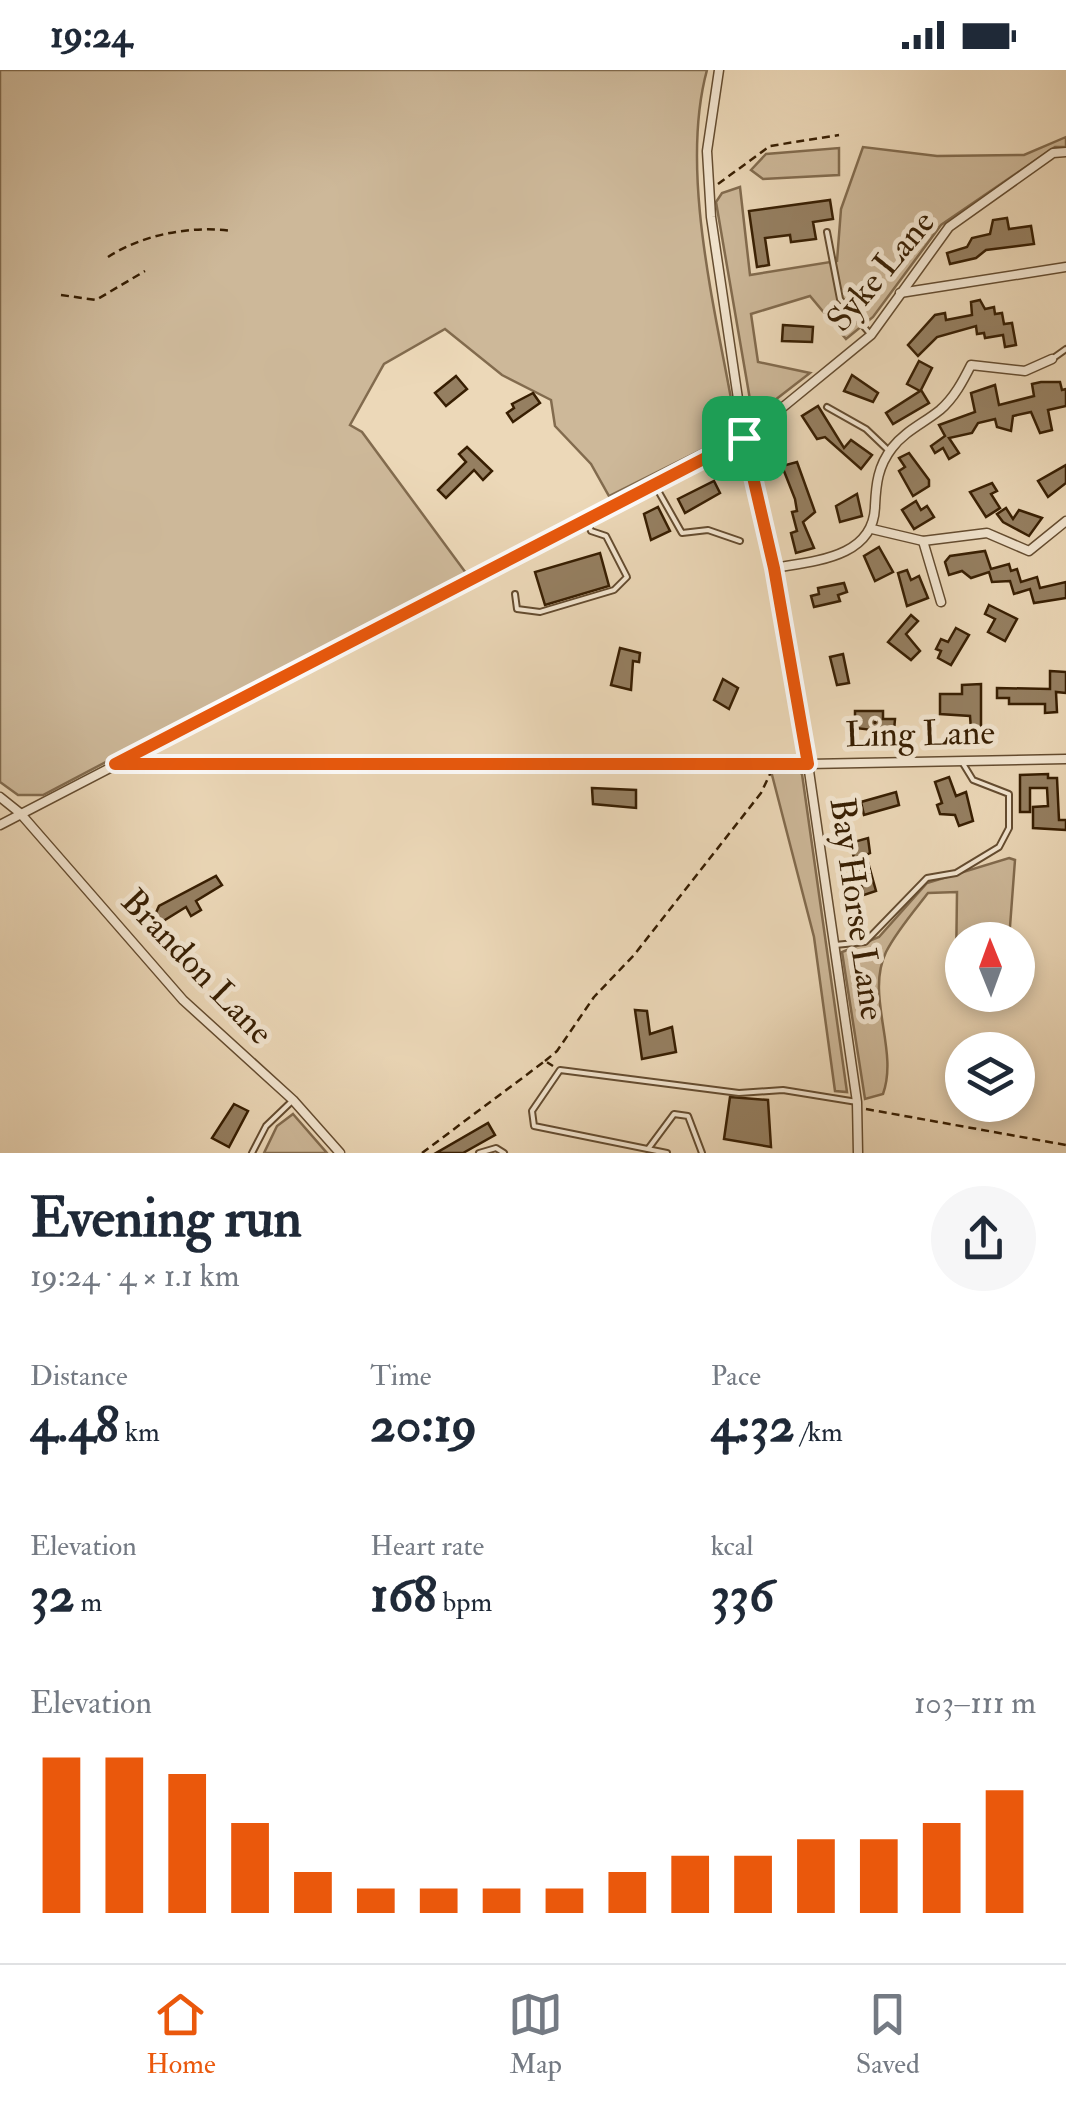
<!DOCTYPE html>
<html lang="en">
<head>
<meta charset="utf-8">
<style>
	body { margin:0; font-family:"IM FELL Double Pica",serif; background:#f6f6f7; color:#1f2937; height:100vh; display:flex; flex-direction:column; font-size:38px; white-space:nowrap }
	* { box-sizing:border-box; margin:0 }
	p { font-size:32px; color:#747a83 }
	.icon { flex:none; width:55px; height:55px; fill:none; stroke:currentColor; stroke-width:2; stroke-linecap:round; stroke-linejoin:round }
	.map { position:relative; height:1083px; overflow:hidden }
	.sheet { display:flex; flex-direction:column; background:#fff; flex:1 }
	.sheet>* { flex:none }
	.needle { width:65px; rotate:359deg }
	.buttons { position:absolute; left:945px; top:852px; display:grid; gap:20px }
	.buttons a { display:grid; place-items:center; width:90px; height:90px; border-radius:50%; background:#fff; box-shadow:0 5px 15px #0003; font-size:50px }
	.pin { position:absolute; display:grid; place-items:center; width:85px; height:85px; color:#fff; margin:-42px; border-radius:20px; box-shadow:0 5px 15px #0006 }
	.round { display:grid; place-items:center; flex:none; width:105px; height:105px; border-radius:52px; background:#f6f6f7 }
	.summary { display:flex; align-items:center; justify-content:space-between; height:170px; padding:0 30px }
	h1 { font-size:55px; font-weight:700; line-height:75px }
	.metrics { display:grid; grid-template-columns:repeat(3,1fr); gap:15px; height:170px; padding:10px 30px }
	.metrics div { display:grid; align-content:center }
	.metrics b { font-size:50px; font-weight:700 }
	.metrics small { font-size:28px; font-weight:400 }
	.metrics p { font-size:28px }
	.chart { height:280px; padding:20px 30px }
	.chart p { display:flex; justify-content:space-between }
	.chart svg { width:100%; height:180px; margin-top:10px; stroke:#ea580c; stroke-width:6 }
	.status { display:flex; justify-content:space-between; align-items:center; height:70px; padding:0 50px; background:#fff; direction:ltr }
	.status svg { height:28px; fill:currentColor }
	.menu { display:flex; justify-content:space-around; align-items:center; height:140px; border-top:2px solid #e0e1e3; background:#fff; font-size:28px; color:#747a83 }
	.menu a { display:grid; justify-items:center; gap:5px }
	.menu .selected { color:#ea580c }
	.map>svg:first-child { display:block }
	.green { fill:#cdb899; stroke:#826b4e; stroke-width:2.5 }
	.building { fill:#957f61; stroke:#371e02; stroke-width:2.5 }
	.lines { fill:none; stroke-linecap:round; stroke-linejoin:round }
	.lane-casing { stroke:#644c30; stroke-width:8 }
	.street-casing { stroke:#644c30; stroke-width:11 }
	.path { stroke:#371e02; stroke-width:2.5; stroke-dasharray:8 5; stroke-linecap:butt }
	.lane { stroke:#f3e6d1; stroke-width:4 }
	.street { stroke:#f3e6d1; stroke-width:8 }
	.route-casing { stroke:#fff; stroke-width:20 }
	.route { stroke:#ea580c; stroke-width:12 }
	.labels { text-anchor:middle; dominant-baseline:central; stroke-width:10; stroke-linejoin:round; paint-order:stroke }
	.street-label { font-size:35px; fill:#371e02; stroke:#f3e6d1 }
</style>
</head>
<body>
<div class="status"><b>19:24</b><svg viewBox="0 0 49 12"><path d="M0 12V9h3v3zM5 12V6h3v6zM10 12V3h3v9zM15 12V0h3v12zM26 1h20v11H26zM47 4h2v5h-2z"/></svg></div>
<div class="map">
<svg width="1066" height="1083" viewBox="0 0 1066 1083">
	<rect width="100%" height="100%" fill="#ecd8b8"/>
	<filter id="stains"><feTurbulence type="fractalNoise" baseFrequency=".002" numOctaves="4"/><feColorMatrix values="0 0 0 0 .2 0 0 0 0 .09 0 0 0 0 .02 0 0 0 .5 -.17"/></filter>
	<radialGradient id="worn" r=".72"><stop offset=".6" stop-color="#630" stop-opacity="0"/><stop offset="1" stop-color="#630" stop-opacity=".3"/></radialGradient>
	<g class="green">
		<path d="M0 0H707C678 106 719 253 737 362L609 426 591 394 555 356 551 330 502 305 445 259 384 294 350 355 362 362 466 503 43 725H18L0 712Z"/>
		<polygon points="1066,67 1066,77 1055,77 941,155 873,247 846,269 810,226 751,244 758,292 810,303 753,347 716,132 722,123 740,117 750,205 837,191 841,139 863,77 937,86 1024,85"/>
		<polygon points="839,78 839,105 763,109 751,100 766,84"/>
		<polygon points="796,700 802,704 847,1022 835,1021 814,867 771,701"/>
		<path d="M1009 788 1015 790 1009 870H962V900H956L957 822 928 823C914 841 896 862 886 882 865 926 899 980 883 1024L865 1029 842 882 879 867 927 813Z"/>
		<polygon points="293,1044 327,1083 264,1083 277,1056"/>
	</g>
	<g class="building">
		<polygon points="830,130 833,149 813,152 816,169 791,172 790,165 765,168 769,195 757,197 749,141"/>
		<polygon points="1007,148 1009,159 1031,156 1034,174 986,180 976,188 950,194 947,183 967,177 972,168 990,164 993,150"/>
		<polygon points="980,230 985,239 994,237 995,244 1002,243 1004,254 1012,253 1016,275 1005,277 1003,265 985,268 984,263 977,264 976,256 937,267 918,286 908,275 935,245 945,243 946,250 972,245 971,232"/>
		<polygon points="783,255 813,257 812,272 782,271"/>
		<polygon points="919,291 932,298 921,320 929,333 893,354 886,343 920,321 907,314"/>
		<polygon points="852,305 878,323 873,332 844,321"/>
		<polygon points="456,306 467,319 446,336 435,323"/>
		<polygon points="1041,312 1060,312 1062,320 1066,319 1066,336 1048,340 1052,360 1040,363 1031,342 1013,346 1011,361 997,357 995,349 978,353 972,363 949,368 959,383 949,389 943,378 935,383 931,376 945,366 939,355 975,342 971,323 995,315 999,335 1034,326 1032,314"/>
		<polygon points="533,323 540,333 513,352 507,343 514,338 512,334"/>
		<polygon points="818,336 844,378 851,370 872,385 861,399 825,367 817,369 802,346"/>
		<polygon points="467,377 492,401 483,410 474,400 446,428 438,420 466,392 459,384"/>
		<polygon points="909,383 929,410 929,416 913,426 899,401 905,397 899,388"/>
		<polygon points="797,392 815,442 803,452 814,478 796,483 791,463 797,461 792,442 797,441 795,429 782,396"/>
		<polygon points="1066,395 1066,413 1048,427 1038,411"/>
		<polygon points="714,411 720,423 685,443 678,429"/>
		<polygon points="992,413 997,421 991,424 1000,438 986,447 970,422"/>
		<polygon points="857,424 862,446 840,452 836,436"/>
		<polygon points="916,431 921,440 927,436 934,447 914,459 902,440"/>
		<polygon points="658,437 670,461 651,470 644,444"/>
		<polygon points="1006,438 1013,449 1019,440 1042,448 1029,466 1003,452 997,444"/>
		<polygon points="879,477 893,502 875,511 864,486"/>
		<polygon points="985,481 991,499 1009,494 1011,501 1017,499 1021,512 1037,507 1040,518 1066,512 1066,528 1034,533 1030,519 1014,524 1010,511 992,512 989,502 971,508 962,501 949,505 945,492 950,486"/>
		<polygon points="600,483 609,516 545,535 535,502"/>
		<polygon points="907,500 911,510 919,506 928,528 907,536 898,503"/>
		<polygon points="844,513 847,522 838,525 840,531 814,537 811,526 819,524 818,518"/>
		<polygon points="989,535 1017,549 1005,571 988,562 995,549 985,544"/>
		<polygon points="911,545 918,551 906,564 920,581 911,590 888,572"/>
		<polygon points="956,558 969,565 951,595 938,588 941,581 936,579 941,569 948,572"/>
		<polygon points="620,578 640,583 639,592 633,591 631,620 611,615"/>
		<polygon points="843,584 849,613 837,615 830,587"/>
		<polygon points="1050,601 1066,602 1066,623 1056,622 1057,642 1045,643 1045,634 1009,634 1009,628 997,628 997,618 1050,619"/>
		<polygon points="723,609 738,618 729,639 714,630"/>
		<polygon points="981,614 981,660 971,660 970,646 940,644 940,624 962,624 962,615"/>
		<polygon points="855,641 883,641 883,649 895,649 893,673 882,673 882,661 855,658"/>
		<polygon points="1048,704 1048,708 1057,708 1059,750 1066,750 1066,760 1033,758 1033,737 1048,736 1047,718 1030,718 1030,742 1020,742 1020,705"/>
		<polygon points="949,707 956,726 966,722 973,751 959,756 955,745 940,744 937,735 942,733 935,712"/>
		<polygon points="592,718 636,720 636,738 593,734"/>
		<polygon points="896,722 899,735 864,745 861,732"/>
		<polygon points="868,768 870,783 866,785 876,821 864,825 850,773"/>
		<polygon points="216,806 222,815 196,831 201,840 191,846 186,837 147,861 142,853 155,845 159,836"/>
		<polygon points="635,940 647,941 650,964 672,957 676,982 642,989"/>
		<polygon points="730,1027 768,1030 771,1077 724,1069"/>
		<polygon points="234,1034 248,1041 229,1077 212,1068"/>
		<polygon points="488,1053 495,1065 463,1083 436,1083"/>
	</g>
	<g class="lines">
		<g class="lane-casing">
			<g id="lane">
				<polyline points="827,162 840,229 871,265"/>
				<polyline points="1052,289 1066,279"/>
				<polyline points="827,337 866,359 888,380"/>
				<polyline points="656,417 682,463 708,460 740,471"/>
				<polyline points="515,524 517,539 540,542 614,520 627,507 606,466 591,461 588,453"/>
				<polyline points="835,875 865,872 927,808 956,803 999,777 1009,758 1009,724 973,710 962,692"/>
				<polyline points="648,1079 674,1044 688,1046 702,1083"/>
				<polyline points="252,1083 266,1056 291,1032"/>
				<polyline points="479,1083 496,1078 504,1083"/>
				<polyline points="667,1083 534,1056 532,1041 560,1000 739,1023 783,1020 857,1032"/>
			</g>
		</g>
		<g class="street-casing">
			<g id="street">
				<polyline points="719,0 707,81 711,147 744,369 774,498 808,694 857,1032 858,1083"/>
				<polyline points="900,223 1066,197"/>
				<polyline points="872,459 923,471 987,463 1029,481 1066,451"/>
				<polyline points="923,471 941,532"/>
				<path d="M774 498C814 491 874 488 875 436 876 414 878 396 892 378 905 361 924 353 940 340 954 328 963 311 971 295L1025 301 1052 289"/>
				<polyline points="119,694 808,694 1066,689"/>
				<polyline points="0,727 20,743 183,930 293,1030 340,1083"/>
				<polyline points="0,755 744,369 871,265 949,157 1053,83 1066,82"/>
			</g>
		</g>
		<g class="path">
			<polyline points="718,114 770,76 839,65"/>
			<path d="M108 187C141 165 192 155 232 161"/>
			<polyline points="61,225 96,230 145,201"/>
			<polyline points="545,991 557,981 594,927 634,885 761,723 771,702"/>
			<polyline points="866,1039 1066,1075"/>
			<polyline points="422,1083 545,991 553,996"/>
		</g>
		<use href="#lane" class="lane"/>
		<use href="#street" class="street"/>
	</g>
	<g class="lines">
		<g class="route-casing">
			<polygon id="route" points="744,368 774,498 808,694 115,694"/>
		</g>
		<use href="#route" class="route"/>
	</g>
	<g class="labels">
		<g class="street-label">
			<text transform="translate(881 201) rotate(-50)">Syke Lane</text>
			<text transform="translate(920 664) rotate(-1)">Ling Lane</text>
			<text transform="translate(857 839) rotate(82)">Bay Horse Lane</text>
			<text transform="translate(197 897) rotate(46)">Brandon Lane</text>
		</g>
	</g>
	<rect width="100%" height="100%" filter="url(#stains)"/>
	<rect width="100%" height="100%" fill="url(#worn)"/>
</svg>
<div class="buttons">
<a><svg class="needle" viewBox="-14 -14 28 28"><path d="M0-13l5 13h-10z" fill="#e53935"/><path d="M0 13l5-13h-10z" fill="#747a83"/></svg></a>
<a><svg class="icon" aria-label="layers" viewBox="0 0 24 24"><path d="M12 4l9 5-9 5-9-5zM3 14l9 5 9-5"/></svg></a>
</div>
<div class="pin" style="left:744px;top:368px;background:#1e9e55"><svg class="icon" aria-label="arrive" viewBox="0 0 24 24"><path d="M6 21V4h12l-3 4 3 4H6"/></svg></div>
</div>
<section class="sheet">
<div class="summary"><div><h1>Evening run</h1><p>19:24 · 4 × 1.1 km</p></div><a class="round"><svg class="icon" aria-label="share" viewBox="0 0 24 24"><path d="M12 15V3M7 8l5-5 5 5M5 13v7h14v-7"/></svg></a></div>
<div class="metrics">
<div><p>Distance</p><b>4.48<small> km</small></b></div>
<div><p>Time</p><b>20:19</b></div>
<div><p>Pace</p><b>4:32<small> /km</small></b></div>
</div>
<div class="metrics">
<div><p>Elevation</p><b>32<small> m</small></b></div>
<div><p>Heart rate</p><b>168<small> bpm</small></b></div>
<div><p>kcal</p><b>336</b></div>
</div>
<div class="chart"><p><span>Elevation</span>103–111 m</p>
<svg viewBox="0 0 160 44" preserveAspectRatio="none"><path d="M5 44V6M15 44V6M25 44V10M35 44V22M45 44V34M55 44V38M65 44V38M75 44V38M85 44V38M95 44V34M105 44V30M115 44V30M125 44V26M135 44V26M145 44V22M155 44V14"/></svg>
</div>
</section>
<nav class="menu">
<a class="selected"><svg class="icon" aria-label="home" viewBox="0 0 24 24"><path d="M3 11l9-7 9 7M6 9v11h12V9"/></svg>Home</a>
<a><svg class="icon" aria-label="map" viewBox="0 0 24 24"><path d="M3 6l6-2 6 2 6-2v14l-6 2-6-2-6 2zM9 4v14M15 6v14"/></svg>Map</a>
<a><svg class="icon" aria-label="saved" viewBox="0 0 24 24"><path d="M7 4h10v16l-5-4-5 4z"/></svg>Saved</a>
</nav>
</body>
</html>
